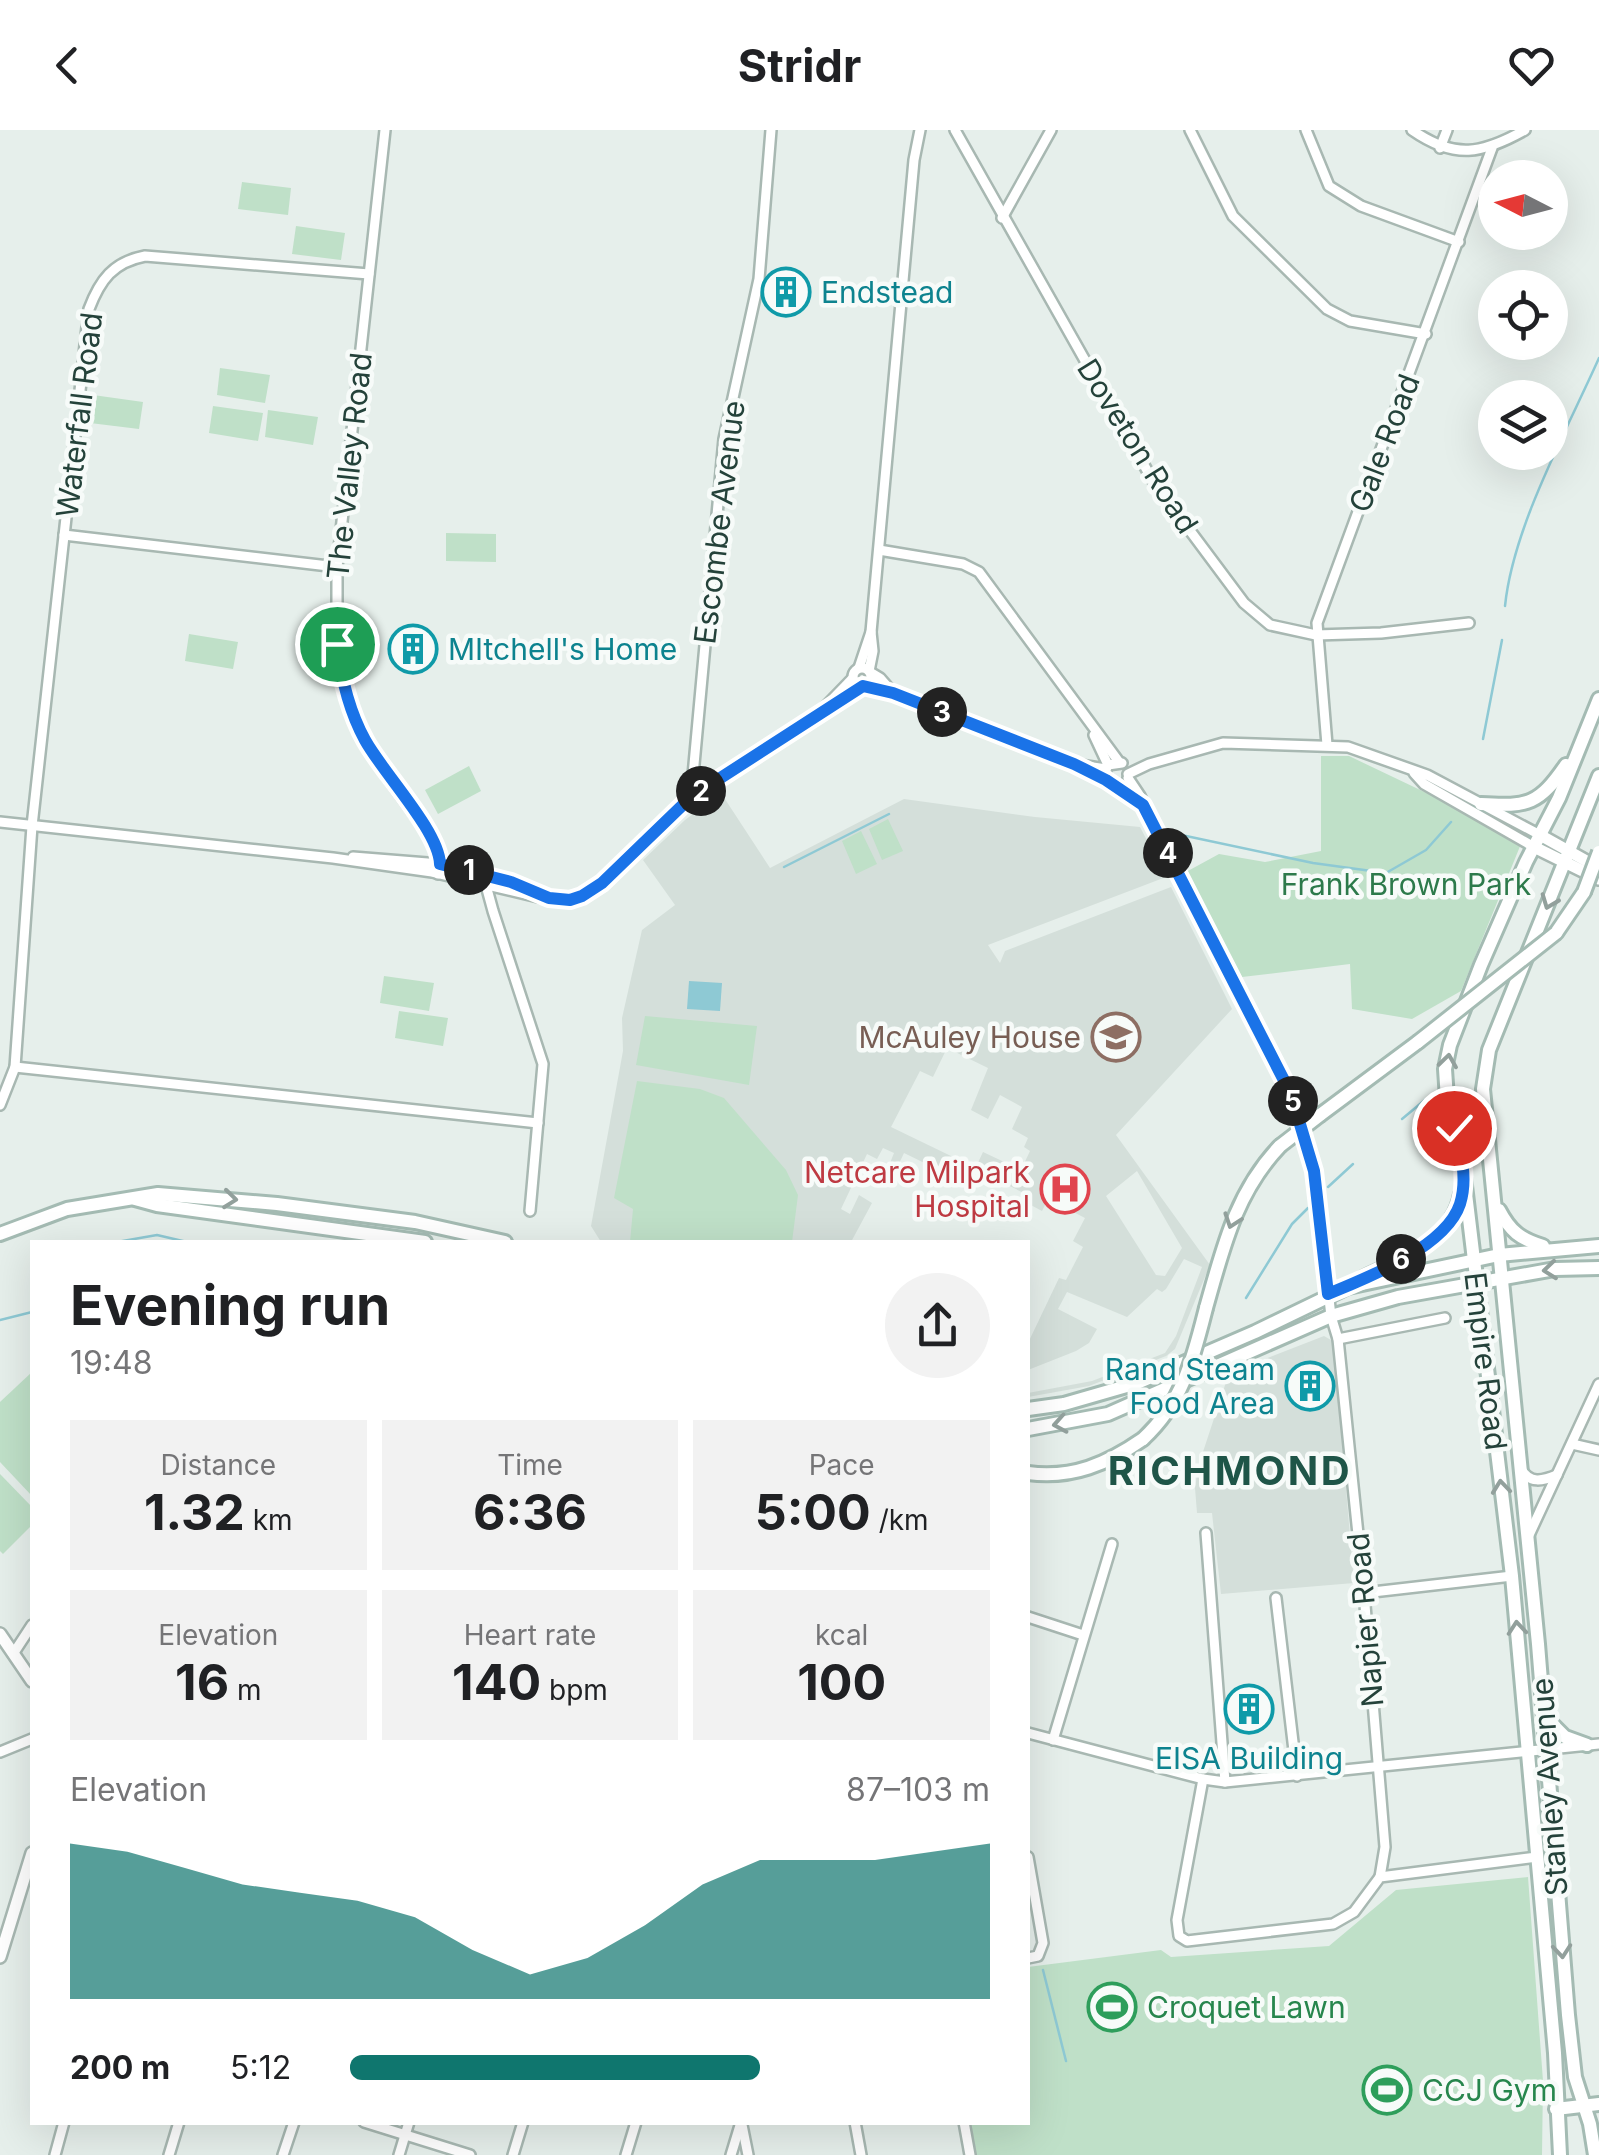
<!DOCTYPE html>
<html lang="en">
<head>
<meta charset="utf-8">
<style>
	body { margin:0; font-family:Inter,sans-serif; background:#f2f2f2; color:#202124; height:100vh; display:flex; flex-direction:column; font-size:38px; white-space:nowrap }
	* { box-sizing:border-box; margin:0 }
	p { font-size:32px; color:#757577 }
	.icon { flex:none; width:55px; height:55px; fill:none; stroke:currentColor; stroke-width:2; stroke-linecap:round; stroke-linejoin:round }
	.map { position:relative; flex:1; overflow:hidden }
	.panel { position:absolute; left:30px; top:1110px; width:1000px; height:885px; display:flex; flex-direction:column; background:#fff; border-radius:0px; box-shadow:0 10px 40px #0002 }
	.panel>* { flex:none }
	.needle { width:65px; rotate:276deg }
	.buttons { position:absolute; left:1478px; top:30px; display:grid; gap:20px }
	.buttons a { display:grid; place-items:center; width:90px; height:90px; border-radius:50%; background:#fff; box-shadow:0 10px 40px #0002; font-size:50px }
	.pin { position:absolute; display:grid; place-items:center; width:85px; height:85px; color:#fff; margin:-42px; border:5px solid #fff; border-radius:50%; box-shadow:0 2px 10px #0007 }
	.km { position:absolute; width:50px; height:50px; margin:-25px; border-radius:50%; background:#222; color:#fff; font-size:28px; line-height:50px; text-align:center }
	.round { display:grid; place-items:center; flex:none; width:105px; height:105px; border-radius:52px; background:#f2f2f2 }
	.overview { display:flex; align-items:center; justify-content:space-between; height:170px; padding:0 40px }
	h1 { font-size:55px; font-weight:700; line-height:75px }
	.stats { display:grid; grid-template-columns:repeat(3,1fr); gap:15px; height:170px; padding:10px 40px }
	.stats div { display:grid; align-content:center; border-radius:0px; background:#f2f2f2; text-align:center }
	.stats b { font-size:50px; font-weight:700 }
	.stats small { font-size:28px; font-weight:400 }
	.stats p { font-size:28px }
	.chart { height:280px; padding:20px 40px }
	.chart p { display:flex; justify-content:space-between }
	.chart svg { width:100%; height:180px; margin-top:10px; fill:#0f766e; opacity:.7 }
	ul { padding:0 40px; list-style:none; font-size:32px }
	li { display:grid; grid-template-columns:160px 120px 1fr; align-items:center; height:75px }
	li i { height:25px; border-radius:12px; background:#0f766e }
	header { display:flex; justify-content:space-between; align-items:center; height:130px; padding:0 40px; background:#fff; font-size:45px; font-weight:700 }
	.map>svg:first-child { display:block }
	.built { fill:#d4dfda; fill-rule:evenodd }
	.green { fill:#bfe0c8 }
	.water { fill:#8ec9d4 }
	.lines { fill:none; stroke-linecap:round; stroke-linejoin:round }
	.stream { stroke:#8ec9d4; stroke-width:2.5 }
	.minor-casing { stroke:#a8b8b2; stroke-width:14 }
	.tertiary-casing { stroke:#a8b8b2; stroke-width:16 }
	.secondary-casing { stroke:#a4bbb3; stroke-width:18 }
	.minor { stroke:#fff; stroke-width:9 }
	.tertiary { stroke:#fff; stroke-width:11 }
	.secondary { stroke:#fff; stroke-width:12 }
	.secondary-bridge-casing { stroke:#a4bbb3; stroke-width:18; stroke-linecap:butt }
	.secondary-bridge { stroke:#fff; stroke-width:12 }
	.oneway { stroke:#92a09c }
	.route-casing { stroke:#fff; stroke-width:20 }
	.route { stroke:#1a73e8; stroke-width:12 }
	.labels { text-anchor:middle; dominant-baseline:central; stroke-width:9; stroke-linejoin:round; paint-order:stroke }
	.culture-label { font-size:30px; fill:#0d838f; stroke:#f7fbf9; text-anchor:start }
	.street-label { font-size:30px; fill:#24423a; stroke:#f7fbf9 }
	.park-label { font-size:30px; fill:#2d7a4b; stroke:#f7fbf9 }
	.education-label { font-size:30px; fill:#785e54; stroke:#f7fbf9; text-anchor:end }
	.health-label { font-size:30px; fill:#be3a42; stroke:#f7fbf9; text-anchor:end }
	.leisure-label { font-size:30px; fill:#27864d; stroke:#f7fbf9; text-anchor:start }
	.district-label { font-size:40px; font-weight:bold; letter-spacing:2.5px; fill:#1f5548; stroke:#f7fbf9 }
</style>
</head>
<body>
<header><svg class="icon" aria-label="back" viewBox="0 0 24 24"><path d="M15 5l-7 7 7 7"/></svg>Stridr<svg class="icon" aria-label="heart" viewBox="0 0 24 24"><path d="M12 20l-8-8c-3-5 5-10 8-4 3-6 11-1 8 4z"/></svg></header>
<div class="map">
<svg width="1599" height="2025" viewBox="0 0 1599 2025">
	<rect width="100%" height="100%" fill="#e6efeb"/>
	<g class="built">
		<path d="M721 663 770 738 904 669 1035 687 1140 697 1166 747 988 815 1000 833 1005 821 1171 757 1232 879 1116 1005 1210 1135 1175 1219 1166 1226 1089 1256 1028 1267V1263L1092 1251 1165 1223 1176 1206 1202 1137 1184 1129 1166 1159 1162 1162 1157 1159 1127 1187 1067 1162 1058 1179 1097 1199 1089 1213 1076 1221 1028 1240V1213L1059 1148 1066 1150 1083 1117 1073 1111 1085 1088 1048 1069 1042 1081 1027 1073 1030 1066 975 1039 983 1022 1021 1040 1030 1021 1024 1017 1028 1008 1012 999 1022 977 1000 965 988 989 971 980 988 938 947 918 933 947 920 941 891 997 951 1026 943 1042 904 1023 895 1042 888 1038 894 1023 883 1018 877 1029 867 1024 841 1079 850 1084 859 1065 872 1073 851 1112H601L591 1096 623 921 622 888 642 800 675 775 643 730 685 690ZM1137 1041 1182 1118 1165 1146 1156 1145 1106 1066Z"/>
		<polygon points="1324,1206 1331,1210 1334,1217 1354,1453 1221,1464 1212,1383 1197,1383 1195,1358 1198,1337 1229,1243"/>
	</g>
	<g class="green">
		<polygon points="242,52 291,58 288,85 238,79"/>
		<polygon points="296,96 345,103 341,130 292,124"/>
		<polygon points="220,238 270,245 265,273 217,265"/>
		<polygon points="93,265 143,272 139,299 90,293"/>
		<polygon points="213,276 263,283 258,311 209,303"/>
		<polygon points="268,280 318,287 313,315 265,307"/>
		<polygon points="446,403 496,404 496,432 446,431"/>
		<polygon points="189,504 238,512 233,539 185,531"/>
		<polygon points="1321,626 1349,626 1523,709 1461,861 1412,889 1352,879 1350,834 1242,847 1186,742 1219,724 1265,732 1321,721"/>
		<polygon points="469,636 481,661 438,684 425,660"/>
		<polygon points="888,689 903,721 882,730 869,699"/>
		<polygon points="861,701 877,734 856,744 842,711"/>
		<polygon points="384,846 434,853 429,881 380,873"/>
		<polygon points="399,881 448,888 443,916 395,908"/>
		<polygon points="645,886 757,896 749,955 636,935"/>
		<polygon points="637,951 700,959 724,968 786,1040 798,1065 792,1112 630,1112 633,1079 614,1068"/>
		<polygon points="32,1242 32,1366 0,1332 0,1272"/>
		<polygon points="0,1344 32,1377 32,1395 3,1424 0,1421"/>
		<polygon points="1528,1747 1543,1951 1542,2025 969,2025 963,1993 1028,1992 1028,1837 1161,1820 1171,1827 1329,1816 1396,1760"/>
	</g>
	<polygon class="water" points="689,851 722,853 720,881 687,879"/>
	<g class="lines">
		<g class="stream">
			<path d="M1505 476C1513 397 1566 302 1599 228"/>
			<polyline points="1483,609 1502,510"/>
			<polyline points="1172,703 1313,733 1386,743 1426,720 1451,692"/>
			<polyline points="784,737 889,684"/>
			<polyline points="1402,989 1426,969"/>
			<polyline points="1328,1057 1353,1034"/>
			<polyline points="117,1112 157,1105 187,1112"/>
			<polyline points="1246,1168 1292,1094 1308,1078"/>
			<polyline points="0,1190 32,1182"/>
			<polyline points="1043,1840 1066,1931"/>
		</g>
		<g class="minor-casing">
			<g id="minor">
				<polyline points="385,0 337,437 337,514 353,584 387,647 438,717 438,744"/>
				<polyline points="955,0 1153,351 1244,473 1270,495 1316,505 1381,503 1469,493"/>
				<polyline points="1190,0 1233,86 1327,179 1350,191 1426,204"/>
				<polyline points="1306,0 1329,56 1361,76 1459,112"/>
				<path d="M1412 0C1455 30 1482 24 1525 0"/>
				<polyline points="1440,18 1447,0"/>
				<polyline points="1002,88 1051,0"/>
				<polyline points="64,405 337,437"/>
				<polyline points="879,420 963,434 979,442 1119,632"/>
				<polyline points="859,538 871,502 914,30 920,0"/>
				<circle cx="862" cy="547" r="9"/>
				<polyline points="869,541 873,521 871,502"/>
				<polyline points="870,542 880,548 893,563"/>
				<polyline points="865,555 893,563 1074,634 1106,650 1143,675"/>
				<polyline points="824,578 853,548"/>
				<polyline points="1094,605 1108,635"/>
				<polyline points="1327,615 1317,493 1492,18"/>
				<polyline points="1074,634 1106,639"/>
				<polyline points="1414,643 1424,654 1534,717"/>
				<polyline points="1128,644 1149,634 1223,613 1348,617 1427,645 1540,705"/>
				<polyline points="1128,648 1140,666 1291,963 1314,1041 1331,1186 1338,1209 1364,1463 1385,1717 1380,1747"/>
				<polyline points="1106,650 1105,642 1108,635 1122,633"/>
				<polyline points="691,667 724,309 759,149 771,0"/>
				<polyline points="0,692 333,728 432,742 538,767 569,770 602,753 691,667 863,556"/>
				<polyline points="353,727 440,734 543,764"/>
				<polyline points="489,746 487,759 493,781 543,934 530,1081"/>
				<polyline points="15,937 538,993"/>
				<path d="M0 975 15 937 32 696 89 179C100 150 113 132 145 126L369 144"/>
				<polyline points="1338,1209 1445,1188"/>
				<polyline points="1572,1314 1599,1320"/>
				<path d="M1521 1339C1530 1354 1542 1351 1557 1345"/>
				<polyline points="1206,1403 1225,1652"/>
				<polyline points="1529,1405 1599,1254"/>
				<polyline points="1364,1463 1512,1446"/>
				<polyline points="1276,1468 1297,1646"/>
				<polyline points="1028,1487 1083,1505"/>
				<polyline points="13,1524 32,1495"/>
				<polyline points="1028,1603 1203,1649 1225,1652 1599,1614"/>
				<polyline points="1053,1610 1112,1414"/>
				<polyline points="0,1622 32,1609"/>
				<polyline points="1203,1649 1177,1790 1179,1806 1187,1811 1333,1794 1354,1782 1380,1747 1537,1727"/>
				<polyline points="1028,1727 1043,1813 1038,1826 1028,1828"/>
				<polyline points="364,1992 470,2025"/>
				<polyline points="855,1992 861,2025"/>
				<polyline points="964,1992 970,2025"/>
				<polyline points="742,1995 748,2025"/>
				<polyline points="55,2025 64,1992"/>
				<polyline points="169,2025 179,1992"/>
				<polyline points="283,2025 294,1992"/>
				<polyline points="399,2025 409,1992"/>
				<polyline points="513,2025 523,1992"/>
				<polyline points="626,2025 636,1992"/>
				<polyline points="731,2025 741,1992"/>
			</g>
		</g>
		<g class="tertiary-casing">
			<g id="tertiary">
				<polyline points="1540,705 1599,738"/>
				<polyline points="1534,717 1599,749"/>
				<polyline points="0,1504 32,1551"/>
				<polyline points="0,1827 32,1723"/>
			</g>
		</g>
		<g class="secondary-casing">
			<g id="secondary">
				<path d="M1481 674C1529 677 1539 674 1566 635"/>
				<polyline points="1556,803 1584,762"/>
				<polyline points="1320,985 1418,912"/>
				<polyline points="135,1069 157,1075 425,1112"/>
				<path d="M1499 1080C1510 1101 1520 1109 1543 1116"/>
				<polyline points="0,1104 67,1079 158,1064 277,1074 415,1092 505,1112"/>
				<path d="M1363 1148C1401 1129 1453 1111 1461 1064"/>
				<path d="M1206 1178C1223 1118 1236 1062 1280 1016"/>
				<polyline points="1028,1279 1064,1274 1137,1253 1255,1202 1348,1157 1499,1125 1599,1116"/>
				<polyline points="1028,1299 1108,1284 1331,1186 1398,1167 1555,1139 1599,1138"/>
				<path d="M1028 1343C1072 1349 1107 1334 1143 1309"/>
				<polyline points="1544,1586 1565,1607 1587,1615"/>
				<polyline points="1556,1979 1599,1974"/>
				<polyline points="1560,2025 1555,1923 1512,1446 1464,1047 1447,969 1445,939 1450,915 1481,835 1526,732 1559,668 1599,569"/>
				<polyline points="1595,2025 1590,1994 1575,1947 1568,1885 1538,1514 1483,959 1489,920 1599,646"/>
			</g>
		</g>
		<use href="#minor" class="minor"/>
		<use href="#tertiary" class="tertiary"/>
		<use href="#secondary" class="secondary"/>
		<g class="secondary-bridge-casing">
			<g id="secondary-bridge">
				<polyline points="1584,762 1599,722"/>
				<polyline points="1418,912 1556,803"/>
				<polyline points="1280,1016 1320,985"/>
				<path d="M1143 1309C1183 1272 1193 1229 1206 1178"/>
			</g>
		</g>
		<use href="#secondary-bridge" class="secondary-bridge"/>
	</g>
	<defs><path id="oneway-chevron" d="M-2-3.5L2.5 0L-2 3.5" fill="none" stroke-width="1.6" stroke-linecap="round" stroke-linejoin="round" transform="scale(2.5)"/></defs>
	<g class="oneway">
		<use href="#oneway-chevron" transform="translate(1549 772) rotate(111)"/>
		<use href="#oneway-chevron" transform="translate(1448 931) rotate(-82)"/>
		<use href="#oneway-chevron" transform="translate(230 1069) rotate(6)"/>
		<use href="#oneway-chevron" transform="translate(1232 1091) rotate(109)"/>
		<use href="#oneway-chevron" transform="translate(1550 1140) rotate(174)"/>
		<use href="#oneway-chevron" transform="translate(1060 1294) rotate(170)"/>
		<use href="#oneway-chevron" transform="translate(1501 1357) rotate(-96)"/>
		<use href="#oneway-chevron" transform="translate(1517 1498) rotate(-95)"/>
		<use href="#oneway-chevron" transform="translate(1562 1821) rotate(85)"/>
	</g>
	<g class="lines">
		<g class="route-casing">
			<path id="route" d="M337 514C341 547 349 581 365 610 383 643 439 701 440 734L511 752 549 768 570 770 582 766 602 753 691 667 863 556 893 563 1074 634 1106 650 1143 675 1291 964 1314 1041 1328 1164C1367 1148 1446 1117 1460 1074 1468 1048 1461 1023 1454 998"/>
		</g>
		<use href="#route" class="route"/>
	</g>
	<defs>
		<g id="building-ring" transform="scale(2.5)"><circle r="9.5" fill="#f7fbf9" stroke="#0f9aa8" stroke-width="1.5"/><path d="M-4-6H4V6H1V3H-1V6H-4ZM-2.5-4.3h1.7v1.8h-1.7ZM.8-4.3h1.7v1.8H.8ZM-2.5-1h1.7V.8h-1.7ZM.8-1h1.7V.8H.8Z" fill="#0f9aa8"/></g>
		<g id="school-ring" transform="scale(2.5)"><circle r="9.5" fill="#f7fbf9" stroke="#8d6e63" stroke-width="1.5"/><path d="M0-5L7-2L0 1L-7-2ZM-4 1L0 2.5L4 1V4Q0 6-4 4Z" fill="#8d6e63"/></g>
		<g id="hospital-ring" transform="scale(2.5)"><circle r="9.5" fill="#f7fbf9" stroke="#e0444e" stroke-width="1.5"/><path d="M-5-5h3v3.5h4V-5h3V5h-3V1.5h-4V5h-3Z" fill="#e0444e"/></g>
		<g id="stadium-ring" transform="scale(2.5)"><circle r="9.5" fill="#f7fbf9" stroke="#2e9e5b" stroke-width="1.5"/><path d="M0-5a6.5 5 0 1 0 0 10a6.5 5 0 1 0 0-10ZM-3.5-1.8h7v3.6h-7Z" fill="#2e9e5b"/></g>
	</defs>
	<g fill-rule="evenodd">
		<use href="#building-ring" x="786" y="162"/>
		<use href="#building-ring" x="413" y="519"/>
		<use href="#school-ring" x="1116" y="907"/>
		<use href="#hospital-ring" x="1065" y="1059"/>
		<use href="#building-ring" x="1310" y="1256"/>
		<use href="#building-ring" x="1249" y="1579"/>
		<use href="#stadium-ring" x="1112" y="1877"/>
		<use href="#stadium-ring" x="1387" y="1960"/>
	</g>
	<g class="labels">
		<g class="culture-label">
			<text x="821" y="162">Endstead</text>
			<text x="448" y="519">MItchell's Home</text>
			<text x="1275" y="1239" text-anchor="end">Rand Steam<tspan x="1275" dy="34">Food Area</tspan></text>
			<text x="1249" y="1628" text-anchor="middle">EISA Building</text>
		</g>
		<g class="street-label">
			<text transform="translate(79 285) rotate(-83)">Waterfall Road</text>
			<text transform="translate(1384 313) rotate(-69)">Gale Road</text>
			<text transform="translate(1138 316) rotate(58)">Doveton Road</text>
			<text transform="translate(349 336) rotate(-84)">The Valley Road</text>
			<text transform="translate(719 392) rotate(-83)">Escombe Avenue</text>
			<text transform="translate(1486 1231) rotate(83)">Empire Road</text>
			<text transform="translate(1365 1490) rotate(-95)">Napier Road</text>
			<text transform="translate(1549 1657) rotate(-94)">Stanley Avenue</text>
		</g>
		<g class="park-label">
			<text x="1406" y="754">Frank Brown Park</text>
		</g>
		<g class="education-label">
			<text x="1081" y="907">McAuley House</text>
		</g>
		<g class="health-label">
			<text x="1030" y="1042">Netcare Milpark<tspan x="1030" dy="34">Hospital</tspan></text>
		</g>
		<g class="leisure-label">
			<text x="1147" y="1877">Croquet Lawn</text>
			<text x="1422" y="1960">CCJ Gym</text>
		</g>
		<g class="district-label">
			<text x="1230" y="1340">RICHMOND</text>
		</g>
	</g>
</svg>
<div class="buttons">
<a><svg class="needle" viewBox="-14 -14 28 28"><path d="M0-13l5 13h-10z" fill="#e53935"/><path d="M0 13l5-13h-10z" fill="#757577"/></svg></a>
<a><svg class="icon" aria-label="locate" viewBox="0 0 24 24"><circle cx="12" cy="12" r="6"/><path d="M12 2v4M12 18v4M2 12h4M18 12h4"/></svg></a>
<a><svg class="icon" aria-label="layers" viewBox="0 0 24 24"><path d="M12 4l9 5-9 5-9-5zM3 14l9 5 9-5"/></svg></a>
</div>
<div class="pin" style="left:337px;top:514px;background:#1e9e55"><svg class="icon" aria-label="arrive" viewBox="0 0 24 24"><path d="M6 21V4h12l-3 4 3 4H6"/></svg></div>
<div class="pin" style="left:1454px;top:998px;background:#d93025"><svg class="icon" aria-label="check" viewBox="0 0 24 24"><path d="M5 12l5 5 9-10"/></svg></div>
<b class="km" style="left:469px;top:740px">1</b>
<b class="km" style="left:701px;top:661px">2</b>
<b class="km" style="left:942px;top:582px">3</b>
<b class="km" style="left:1168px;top:723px">4</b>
<b class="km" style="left:1293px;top:971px">5</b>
<b class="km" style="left:1401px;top:1129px">6</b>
<section class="panel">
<div class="overview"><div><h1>Evening run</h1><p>19:48</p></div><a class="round"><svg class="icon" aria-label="share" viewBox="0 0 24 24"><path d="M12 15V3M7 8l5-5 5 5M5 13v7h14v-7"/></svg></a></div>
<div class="stats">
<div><p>Distance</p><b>1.32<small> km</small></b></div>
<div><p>Time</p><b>6:36</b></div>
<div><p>Pace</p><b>5:00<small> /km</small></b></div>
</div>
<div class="stats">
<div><p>Elevation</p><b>16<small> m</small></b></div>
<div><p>Heart rate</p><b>140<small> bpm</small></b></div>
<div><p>kcal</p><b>100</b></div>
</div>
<div class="chart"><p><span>Elevation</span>87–103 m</p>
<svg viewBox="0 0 160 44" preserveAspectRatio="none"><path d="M0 44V6L10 8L20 12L30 16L40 18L50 20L60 24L70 32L80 38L90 34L100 26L110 16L120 10L130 10L140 10L150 8L160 6V44z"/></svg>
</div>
<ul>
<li><b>200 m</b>5:12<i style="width:64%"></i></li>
</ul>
</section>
</div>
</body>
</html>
